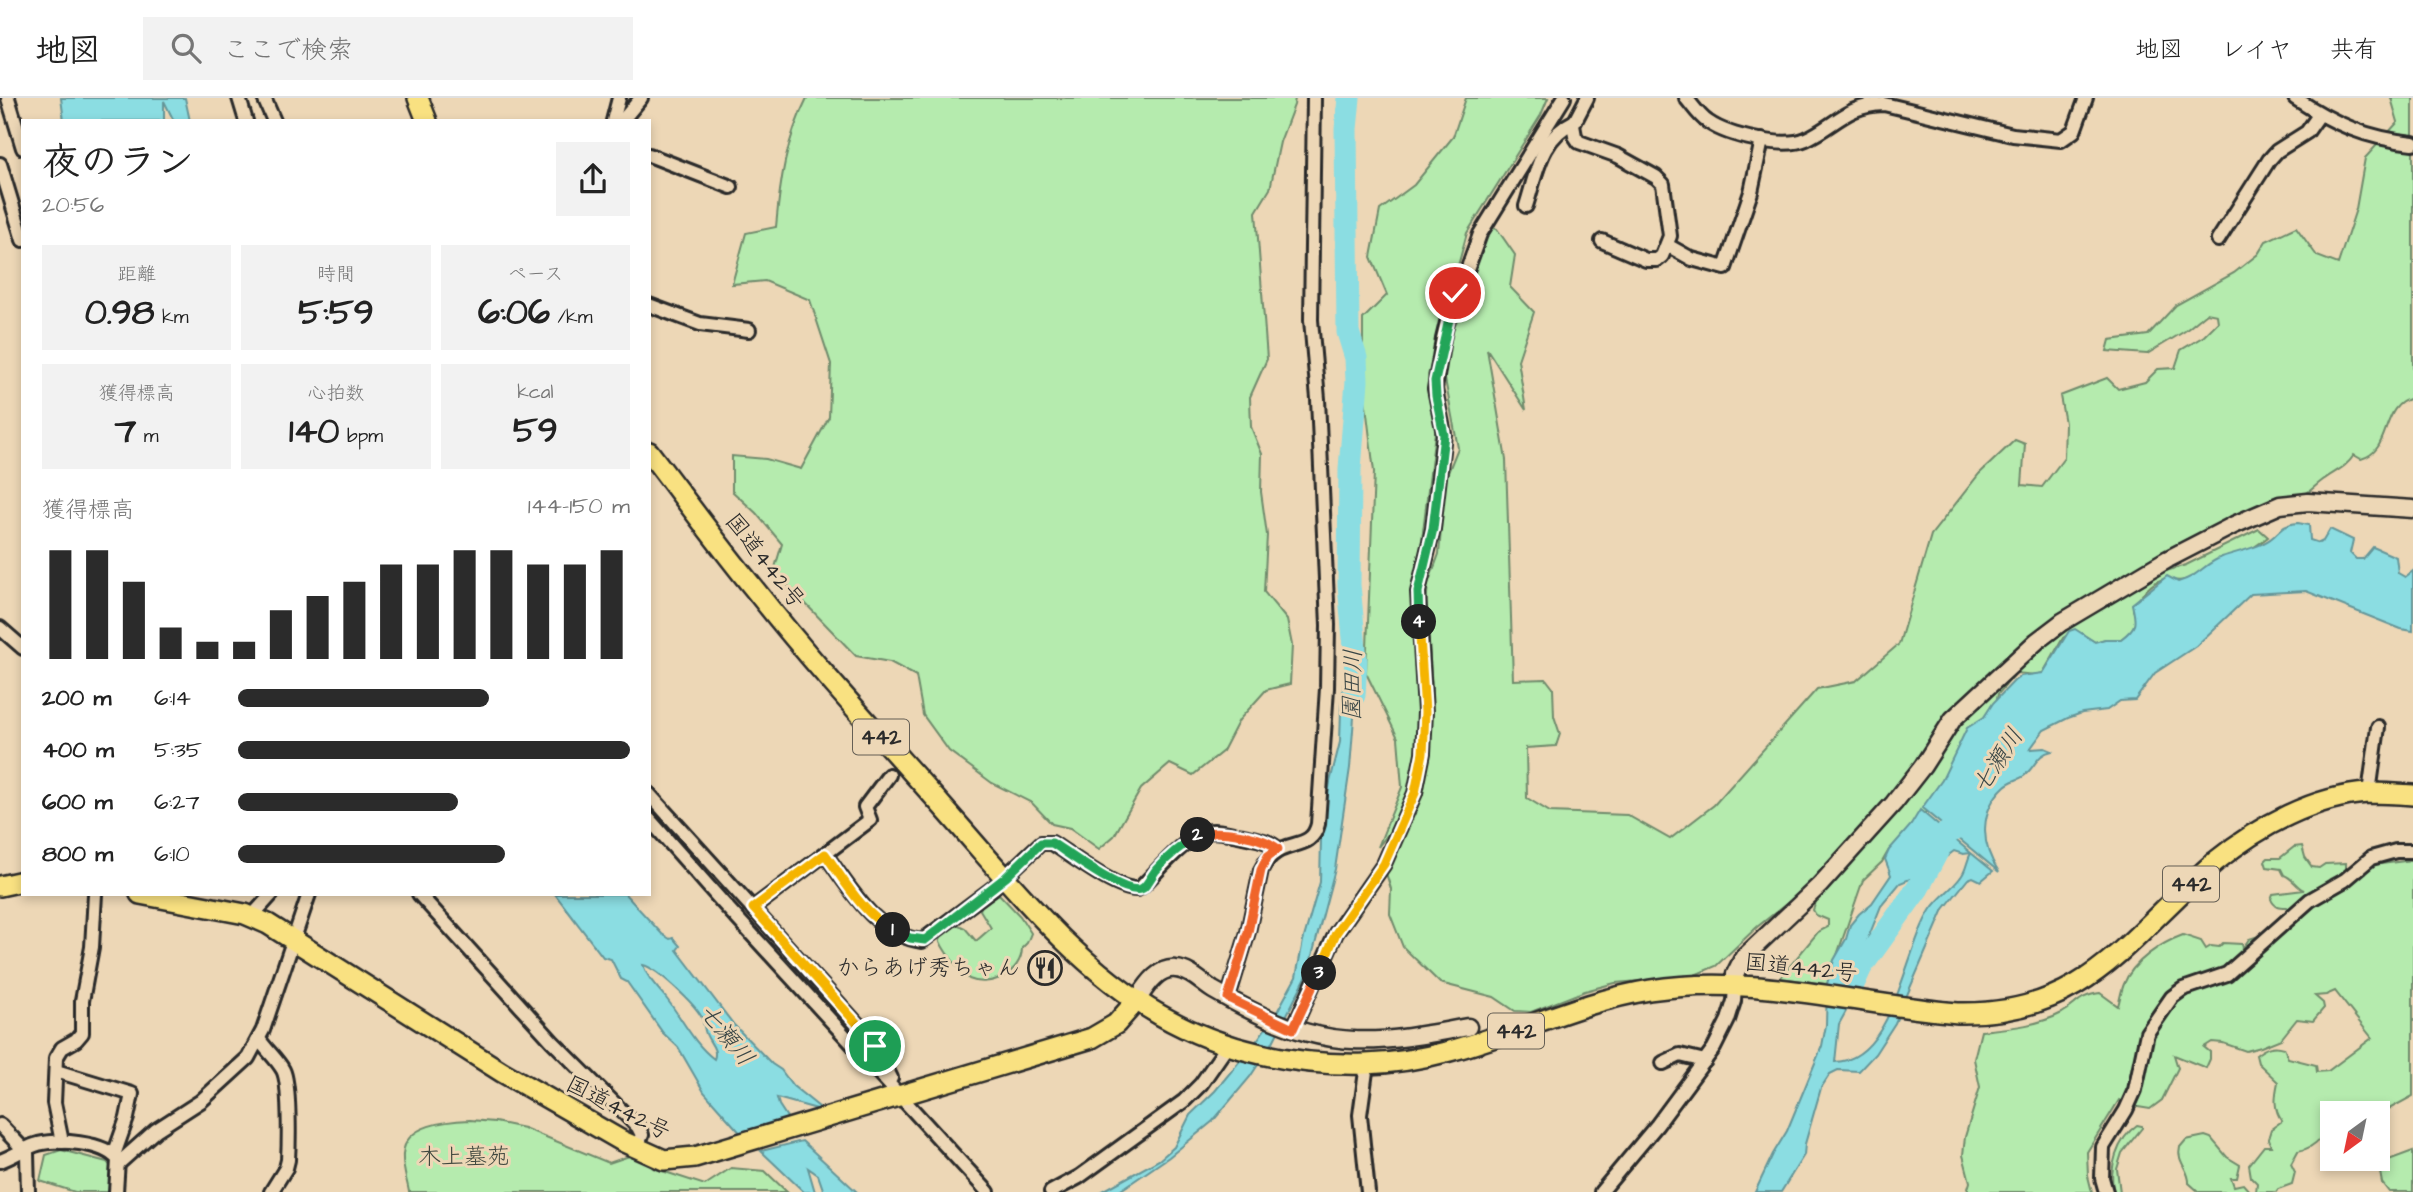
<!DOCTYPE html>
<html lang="ja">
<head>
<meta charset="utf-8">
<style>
	body { margin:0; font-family:"Architects Daughter","Klee One",sans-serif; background:#f2f2f2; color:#222; height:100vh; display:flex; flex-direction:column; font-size:26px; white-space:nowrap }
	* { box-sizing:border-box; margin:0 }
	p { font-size:23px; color:#767676 }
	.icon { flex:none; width:38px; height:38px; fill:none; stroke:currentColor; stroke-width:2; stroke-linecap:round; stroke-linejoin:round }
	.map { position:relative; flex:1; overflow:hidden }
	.details { position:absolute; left:21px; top:21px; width:630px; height:777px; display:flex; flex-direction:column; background:#fff; border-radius:0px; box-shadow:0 4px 10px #0003 }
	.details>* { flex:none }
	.needle { width:46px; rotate:213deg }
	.tools { position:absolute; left:2320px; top:1003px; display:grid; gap:14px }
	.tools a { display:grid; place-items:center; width:70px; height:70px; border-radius:0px; background:#fff; box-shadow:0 4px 10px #0003; font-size:35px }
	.pin { position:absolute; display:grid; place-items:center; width:60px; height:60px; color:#fff; margin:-30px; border:4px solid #fff; border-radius:50%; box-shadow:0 2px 7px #0007 }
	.km { position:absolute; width:35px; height:35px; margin:-18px; border-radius:50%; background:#222; color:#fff; font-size:19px; line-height:35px; text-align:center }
	.round { display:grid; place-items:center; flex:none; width:74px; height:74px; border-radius:0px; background:#f2f2f2 }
	.headline { display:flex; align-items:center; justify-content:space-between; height:119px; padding:0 21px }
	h1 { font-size:38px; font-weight:700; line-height:52px }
	.metrics { display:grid; grid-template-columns:repeat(3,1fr); gap:10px; height:119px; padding:7px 21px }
	.metrics div { display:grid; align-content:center; border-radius:0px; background:#f2f2f2; text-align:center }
	.metrics b { font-size:35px; font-weight:700 }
	.metrics small { font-size:19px; font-weight:400 }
	.metrics p { font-size:19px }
	.chart { height:196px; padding:14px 21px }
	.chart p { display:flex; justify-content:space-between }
	.chart svg { width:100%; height:126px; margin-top:7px; stroke:#2b2b2b; stroke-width:6 }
	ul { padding:0 21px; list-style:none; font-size:23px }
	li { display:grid; grid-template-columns:112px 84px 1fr; align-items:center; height:52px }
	li i { height:18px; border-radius:9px; background:#2b2b2b }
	header { display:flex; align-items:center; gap:42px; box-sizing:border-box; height:98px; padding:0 35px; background:#fff; border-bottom:2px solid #e0e0e0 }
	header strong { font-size:33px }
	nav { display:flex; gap:38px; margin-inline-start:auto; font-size:24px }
	.search { width:490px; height:63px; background:#f2f2f2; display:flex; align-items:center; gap:18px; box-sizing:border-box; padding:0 24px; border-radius:0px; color:#767676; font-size:26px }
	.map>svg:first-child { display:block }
	.green { fill:#b5ebae; stroke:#708b6c; stroke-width:2 }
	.water { fill:#8bdde2; stroke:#659699; stroke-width:2; fill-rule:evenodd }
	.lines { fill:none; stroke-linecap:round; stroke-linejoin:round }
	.river { stroke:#8bdde2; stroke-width:23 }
	.minor-casing { stroke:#2b2b2b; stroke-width:18 }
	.tertiary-casing { stroke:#2b2b2b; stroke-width:21 }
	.trunk-casing { stroke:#2b2b2b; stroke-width:24 }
	.minor { stroke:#edd7b6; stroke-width:12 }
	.tertiary { stroke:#edd7b6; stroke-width:16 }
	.trunk { stroke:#f9e181; stroke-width:19 }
	.split-1-casing { stroke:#fff; stroke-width:14 }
	.split-2-casing { stroke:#fff; stroke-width:14 }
	.split-3-casing { stroke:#fff; stroke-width:14 }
	.split-4-casing { stroke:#fff; stroke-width:14 }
	.split-5-casing { stroke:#fff; stroke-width:14 }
	.split-1 { stroke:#f5b400; stroke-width:9 }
	.split-2 { stroke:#22a559; stroke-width:9 }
	.split-3 { stroke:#f0652b; stroke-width:9 }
	.split-4 { stroke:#f5b400; stroke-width:9 }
	.split-5 { stroke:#22a559; stroke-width:9 }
	.labels { text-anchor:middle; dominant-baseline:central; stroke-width:6; stroke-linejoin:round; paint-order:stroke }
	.shield { fill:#edd7b6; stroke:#655f55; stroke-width:2 }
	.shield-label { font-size:21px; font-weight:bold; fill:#2b2b2b }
	.street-label { font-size:23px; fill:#2b2b2b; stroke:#edd7b6 }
	.poi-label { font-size:23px; fill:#2b2b2b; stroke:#edd7b6; text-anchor:end }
	.park-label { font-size:23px; fill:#40483f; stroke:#edd7b6 }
	.water-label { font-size:24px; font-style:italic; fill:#394646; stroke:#edd7b6 }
</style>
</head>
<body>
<header>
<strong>地図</strong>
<div class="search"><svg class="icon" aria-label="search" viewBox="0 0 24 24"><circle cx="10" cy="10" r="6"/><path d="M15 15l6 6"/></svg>ここで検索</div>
<nav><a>地図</a><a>レイヤ</a><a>共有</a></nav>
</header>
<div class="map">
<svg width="2413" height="1094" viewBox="0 0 2413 1094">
	<rect width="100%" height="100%" fill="#edd7b6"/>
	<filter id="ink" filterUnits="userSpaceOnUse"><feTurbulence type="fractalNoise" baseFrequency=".0143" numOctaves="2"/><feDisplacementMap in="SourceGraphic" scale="14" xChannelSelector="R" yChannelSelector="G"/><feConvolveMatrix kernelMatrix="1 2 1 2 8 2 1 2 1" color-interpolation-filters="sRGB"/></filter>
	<g filter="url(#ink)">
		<g class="green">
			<path d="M807 0H1295L1294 7 1280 44 1270 91 1256 114 1267 261 1250 299 1251 329 1262 356 1261 394 1267 437 1264 494 1287 522 1292 547 1290 586 1266 592 1239 622 1223 653 1193 677 1170 666 1141 691 1114 738 1099 751 1070 730 1052 726 1032 705 992 685 949 653 923 617 916 578 890 564 856 558 774 473 782 446 756 415 732 393V358L766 361 801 371 829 319 831 266 810 202 765 183 732 186 746 135 776 129C780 83 786 42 807 0Z"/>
			<path d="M1466 0H1548L1541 17 1467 135 1428 277 1431 307 1436 326 1420 458 1412 484 1411 513 1420 615 1429 634 1432 590 1426 507 1428 486 1439 456 1445 382 1458 350 1444 276 1449 241 1465 204 1472 174 1489 129 1497 131 1515 157 1510 189 1534 214 1518 262 1526 312 1487 251 1506 362 1513 582 1546 581 1553 590 1554 618 1560 636 1556 648 1526 650 1527 700 1550 714 1627 717 1670 741 1714 707 1817 591 1856 583 1899 546 1931 437 1979 376 2015 342 2025 346 2022 387 2042 389 2064 360 2065 325 2060 298 2107 280 2118 291 2145 284 2158 271 2175 270 2181 252 2204 238 2218 224 2217 217 2207 215 2185 233 2147 256 2107 253 2110 242 2148 237 2176 207 2234 175 2258 156 2266 143 2296 129 2317 158 2338 166 2356 111 2365 60 2398 24 2391 0H2413V300C2379 306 2393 353 2361 361L2354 357C2346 370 2335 373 2323 382 2312 390 2311 395 2295 400L2170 465 2163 474 2186 467 2259 431 2268 439C2244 458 2230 462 2204 473 2197 476 2192 480 2184 482 2175 485 2166 478 2158 483 2148 488 2136 503 2133 512 2140 525 2132 533 2121 541H2105L2095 544 2075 532 2063 540 2043 575 2036 577 2016 575 1998 596 1994 615 1918 725 1889 752 1882 764 1863 782 1827 886 1780 880 1818 834 1828 829V822L1816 817 1813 812 1819 796 1805 791 1757 829 1716 868 1690 879 1615 885 1585 893 1531 914 1515 913 1494 899 1440 885 1403 849 1390 816 1391 791 1386 775 1399 722 1378 749 1402 689 1398 640 1366 575 1374 374 1363 282V221L1387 197 1371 159 1380 112 1414 87 1453 39Z"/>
			<path d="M2302 748 2305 759 2312 769 2319 770 2325 766 2346 765V773L2330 781 2332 784H2346L2373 767 2413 762V998L2378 1017V1015H2333C2333 1030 2315 1051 2298 1053L2291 1066 2295 1074 2292 1086 2278 1091 2276 1094H2256L2257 1085 2251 1079 2249 1067 2264 1048H2271L2268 1041 2271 1031 2282 1023C2273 1011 2275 998 2278 984L2258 965 2256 957C2265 950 2273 946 2284 950L2288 960 2316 967 2317 974 2328 973 2372 940 2335 893 2326 897 2315 898 2323 905 2324 910 2313 923 2297 921 2281 941 2261 949 2246 953 2223 945 2212 944 2204 949 2210 954V961L2206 970 2174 957 2178 970 2162 1002 2150 1011 2132 1008 2119 1002 2087 1054 2088 1078 2092 1094H1967L1970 1084 1963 1057 1965 1039 1980 989 1974 961 1981 933C2009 930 2037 928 2062 915 2078 906 2078 898 2100 895L2118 908C2120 901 2121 893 2124 886 2133 863 2161 845 2183 837L2201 843 2206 851 2211 848 2219 849 2223 845 2242 846 2243 850 2249 841 2268 835 2290 814 2287 809C2279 809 2274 809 2271 801L2273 796 2304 792C2296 789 2293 780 2284 777L2281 771 2267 769 2265 763 2268 760H2280L2294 749Z"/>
			<path d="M999 796 1020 818 1031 835 1027 845 1022 850C1022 875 990 890 969 881 959 869 938 850 938 834L955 825 965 830 976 843 991 830 980 812 982 807Z"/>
			<path d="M470 1022 495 1024 524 1030 609 1065 638 1055 653 1070 705 1087 731 1070 765 1073 787 1094H409C407 1082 402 1069 403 1056 405 1026 447 1023 470 1022Z"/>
			<path d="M2137 1027 2142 1028V1030L2122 1055 2117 1071 2120 1094H2114C2108 1072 2117 1041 2137 1027Z"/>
			<path d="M2205 1038 2211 1040 2227 1059 2240 1067 2237 1080H2231L2234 1088 2243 1086 2250 1094H2199L2189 1085C2190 1072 2176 1064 2180 1049L2186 1042Z"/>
			<polygon points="61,1052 107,1064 114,1072 112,1094 75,1094 40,1083 46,1057"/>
			<polygon points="2413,1053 2413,1094 2389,1094 2382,1085 2379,1069 2383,1064"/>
		</g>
		<g class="water">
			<polygon points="61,0 185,0 190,23 174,23 164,3 164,23 64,23"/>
			<path d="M2298 425 2309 427 2310 442 2319 445 2323 443 2330 431 2353 442 2350 455 2356 461H2363L2373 449 2396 459 2398 475 2405 479 2413 473V533L2401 531 2306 493 2251 496 2196 548 2155 575 2135 602 2120 603 2107 612 2082 615 2068 620 2044 632 2030 651 2045 650 2052 653C2037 656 2036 668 2024 678 2018 682 2010 683 2005 688 1979 712 1980 746 1999 774L1922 710 1942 682 1967 630 1984 619 1993 605 2014 583 2021 578 2043 575 2069 533 2075 531 2095 544 2105 541H2121C2138 528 2136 525 2132 506L2167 478 2178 484C2198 479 2205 465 2222 459 2238 453 2261 450 2274 438 2282 430 2286 426 2298 425Z"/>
			<polygon points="1349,487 1354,526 1356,594 1350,670 1335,771 1307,877 1273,944 1250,979 1213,1023 1169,1059 1118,1094 1101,1094 1159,1062 1174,1049 1190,1017 1215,993 1258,941 1278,912 1296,879 1303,843 1320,784 1321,740 1330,684 1340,644 1341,611 1350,530"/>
			<path d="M1920 712 1971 755 1963 756 1954 753 1946 759 1944 758 1940 762 1937 775 1926 781H1910L1900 785 1881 808 1861 858 1863 870 1856 895 1839 926 1835 964C1894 962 1904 852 1931 811 1939 799 1952 791 1960 780 1967 772 1966 764 1971 755L1993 773 1981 783 1973 779 1968 781 1944 811 1895 925 1875 956 1859 973 1838 972 1830 976 1821 990 1805 1046 1804 1057 1781 1094H1755L1773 1056 1787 1033 1822 948 1826 927 1827 886 1834 862 1846 841 1850 827 1859 816 1872 805 1891 777 1885 761 1889 752 1911 727Z"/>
			<path d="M555 796H625L662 836 670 841 673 840 680 848 677 852 734 927 772 966 781 972 793 988 824 1013 777 1000 779 1007 790 1024 743 1038 704 994 678 949 663 935 627 884 621 881 611 861 603 859ZM643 867C657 870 696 907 702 920 704 925 704 931 706 936 710 946 718 951 714 961 693 945 682 920 666 900 657 889 648 881 643 867Z"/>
			<polygon points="802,1043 857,1094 824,1094 818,1077 808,1070 815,1094 804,1094 761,1053"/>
		</g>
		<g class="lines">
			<g class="river">
				<polyline points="1349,0 1346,31 1348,234 1356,260 1357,283 1350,371 1349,487 1356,562 1354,597"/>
				<polyline points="1850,893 1861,869 1918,790 1947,735 1965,727 1969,713"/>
			</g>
			<g class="minor-casing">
				<g id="minor">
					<polyline points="8,0 23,50"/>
					<polyline points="239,0 246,23"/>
					<polyline points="264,0 274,23"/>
					<polyline points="1587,0 1573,27 1575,38 1579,44 1618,58 1656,79 1663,86 1670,138 1662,158 1657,162 1646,162 1602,143"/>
					<path d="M1686 0C1693 8 1699 18 1708 24 1728 38 1784 51 1806 41 1836 27 1847 7 1884 6L2013 37 2061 42 2074 33 2086 0"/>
					<path d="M2295 0C2334 26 2366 40 2413 45"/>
					<polyline points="613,23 619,0"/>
					<polyline points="622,23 641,0"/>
					<polyline points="649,57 731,89"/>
					<polyline points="0,66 23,142"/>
					<path d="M1526 108C1537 74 1540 40 1575 23"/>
					<polyline points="2218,142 2269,62 2277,53 2307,34 2319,17"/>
					<polyline points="1667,147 1692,161 1725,170 1751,94 1762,42"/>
					<polyline points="649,207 700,226 749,232"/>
					<polyline points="0,530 23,550"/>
					<polyline points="2369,695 2378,629"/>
					<polyline points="649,696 862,931 875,948 891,980"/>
					<polyline points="649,721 724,806 988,1094"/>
					<path d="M825 756C851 791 874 836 922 843L993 790 1041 745H1052C1071 757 1116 792 1137 791 1144 791 1181 740 1206 734 1218 731 1231 736 1243 738 1256 741 1268 742 1278 751"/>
					<polyline points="419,796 552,943 638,1029 642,1037 636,1051"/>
					<polyline points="753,810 870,722 865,709 889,677"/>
					<polyline points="252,818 272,796"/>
					<path d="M1228 900 1248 834 1261 772C1278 736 1311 757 1318 726L1327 590 1328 527 1318 301 1311 222 1314 0"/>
					<polyline points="1293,931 1336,835 1384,766 1415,695 1423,655 1425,614 1418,494 1433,431 1444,336 1435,291 1443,241 1452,204 1466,175 1480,136 1564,0"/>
					<path d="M259 941C266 952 277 961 283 972 290 985 289 1045 288 1062L286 1070 271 1094"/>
					<polyline points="1663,965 1680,957 1705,963"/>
					<polyline points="1367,966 1360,1017 1368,1094"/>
					<polyline points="56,973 132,996 127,1020 114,1057"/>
					<polyline points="0,1027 27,1055 28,1094"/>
					<polyline points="62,1044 54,1005 56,960 62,950 76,942 82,935 82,903 92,849 95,796"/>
					<path d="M0 1063C12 1059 23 1051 35 1047 55 1040 106 1044 118 1062L116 1094"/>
					<polyline points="119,1065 156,1032 201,1003 248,960 263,932 309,796"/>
					<polyline points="1051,1094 1079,1079 1184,1003 1201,986 1228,947"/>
					<polyline points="1601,1094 1657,1027 1714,950 1728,922 1734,903 1735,887"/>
					<polyline points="2106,1094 2102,1080 2103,1049 2126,1012 2135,992 2147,935 2172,899 2183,891 2227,876 2310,802 2345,782 2371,760 2396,753 2413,753"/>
				</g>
			</g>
			<g class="tertiary-casing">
				<g id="tertiary">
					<polyline points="1735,887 1735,876 1743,860 1820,787 1894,705 1923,668 1953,621 2037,543 2062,524 2168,461 2234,427 2280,407 2308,404 2413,411"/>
					<path d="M1137 902C1146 889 1157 869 1176 871 1190 872 1202 885 1213 892 1225 899 1238 906 1250 912 1333 954 1381 945 1468 929"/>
				</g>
			</g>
			<g class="trunk-casing">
				<g id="trunk">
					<polyline points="418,0 427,23"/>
					<path d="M649 354C685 401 719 448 756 493 815 568 880 638 943 709 1009 783 1073 867 1160 917 1223 953 1295 968 1366 966 1466 964 1553 908 1650 892 1756 875 1853 907 1958 915 2088 918 2128 838 2216 763 2258 729 2314 698 2369 695 2384 695 2399 696 2413 697"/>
					<polyline points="0,788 23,783"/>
					<polyline points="140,796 245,816 268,826 502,974 622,1043 664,1062 695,1059 1092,940 1116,926 1137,902"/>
				</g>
			</g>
			<use href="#minor" class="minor"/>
			<use href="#tertiary" class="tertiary"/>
			<use href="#trunk" class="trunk"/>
		</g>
	</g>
	<g class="lines" filter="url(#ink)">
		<g class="split-1-casing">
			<path id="split-1" d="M875 948 862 931 753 810 825 756C845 783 862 816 893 832"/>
		</g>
		<g class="split-2-casing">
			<path id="split-2" d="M893 832 910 840 925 842 1006 779 1041 745H1052C1067 754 1128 801 1143 790 1148 786 1152 777 1156 772 1168 758 1183 746 1198 737"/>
		</g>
		<g class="split-3-casing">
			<path id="split-3" d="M1198 737C1217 730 1263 738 1278 751L1268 758 1261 772 1248 834 1228 900 1293 931 1319 875"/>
		</g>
		<g class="split-4-casing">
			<polyline id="split-4" points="1319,875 1336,835 1384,766 1415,695 1423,655 1425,614 1419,524"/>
		</g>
		<g class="split-5-casing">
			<polyline id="split-5" points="1419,524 1418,494 1433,431 1444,337 1436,298 1435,283 1455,195"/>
		</g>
		<use href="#split-1" class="split-1"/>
		<use href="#split-2" class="split-2"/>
		<use href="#split-3" class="split-3"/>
		<use href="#split-4" class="split-4"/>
		<use href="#split-5" class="split-5"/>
	</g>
	<defs>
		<g id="restaurant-ring" transform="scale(1.75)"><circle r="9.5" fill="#edd7b6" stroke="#2b2b2b" stroke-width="1.5"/><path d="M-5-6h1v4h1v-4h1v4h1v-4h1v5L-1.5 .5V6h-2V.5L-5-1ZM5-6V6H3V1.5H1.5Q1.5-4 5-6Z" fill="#2b2b2b"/></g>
	</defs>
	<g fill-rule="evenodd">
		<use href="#restaurant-ring" x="1045" y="870"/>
	</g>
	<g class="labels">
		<g class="shield">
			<rect x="853" y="621.5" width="56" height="35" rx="5"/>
			<rect x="2163" y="768.5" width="56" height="35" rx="5"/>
			<rect x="1488" y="915.5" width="56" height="35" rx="5"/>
		</g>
		<g class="shield-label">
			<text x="881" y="639">442</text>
			<text x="2191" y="786">442</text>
			<text x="1516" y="933">442</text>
		</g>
		<g class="street-label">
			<text transform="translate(765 463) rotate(52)">国道442号</text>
			<text transform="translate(1801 870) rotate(6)">国道442号</text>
			<text transform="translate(618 1010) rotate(27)">国道442号</text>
		</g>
		<g class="poi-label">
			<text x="1020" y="870">からあげ秀ちゃん</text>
		</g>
		<g class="park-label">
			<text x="464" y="1059">木上墓苑</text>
		</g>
		<g class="water-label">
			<text transform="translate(1353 587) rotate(-89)">園田川</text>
			<text transform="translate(1998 663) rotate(-57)">七瀬川</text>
			<text transform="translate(726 937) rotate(51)">七瀬川</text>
		</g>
	</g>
</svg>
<div class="tools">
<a><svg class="needle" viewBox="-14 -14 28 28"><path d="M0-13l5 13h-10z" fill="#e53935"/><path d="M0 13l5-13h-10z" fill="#767676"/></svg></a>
</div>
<div class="pin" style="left:875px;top:948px;background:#1e9e55"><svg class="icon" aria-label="arrive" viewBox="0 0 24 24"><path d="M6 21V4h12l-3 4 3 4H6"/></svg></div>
<div class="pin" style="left:1455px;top:195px;background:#d93025"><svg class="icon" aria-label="check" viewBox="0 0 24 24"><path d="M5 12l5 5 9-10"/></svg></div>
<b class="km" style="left:893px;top:832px">1</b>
<b class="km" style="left:1198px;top:737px">2</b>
<b class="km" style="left:1319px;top:875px">3</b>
<b class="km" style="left:1419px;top:524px">4</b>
<section class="details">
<div class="headline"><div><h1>夜のラン</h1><p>20:56</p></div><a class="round"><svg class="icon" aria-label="share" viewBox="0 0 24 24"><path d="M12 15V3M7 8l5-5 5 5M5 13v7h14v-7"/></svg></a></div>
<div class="metrics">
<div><p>距離</p><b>0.98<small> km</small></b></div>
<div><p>時間</p><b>5:59</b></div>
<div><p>ペース</p><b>6:06<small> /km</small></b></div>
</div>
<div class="metrics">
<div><p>獲得標高</p><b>7<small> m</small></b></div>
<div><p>心拍数</p><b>140<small> bpm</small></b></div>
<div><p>kcal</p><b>59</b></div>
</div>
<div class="chart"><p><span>獲得標高</span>144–150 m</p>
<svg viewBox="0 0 160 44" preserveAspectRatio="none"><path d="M5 44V6M15 44V6M25 44V17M35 44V33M45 44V38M55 44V38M65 44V27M75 44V22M85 44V17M95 44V11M105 44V11M115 44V6M125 44V6M135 44V11M145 44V11M155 44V6"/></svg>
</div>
<ul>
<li><b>200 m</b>6:14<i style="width:64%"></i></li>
<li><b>400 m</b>5:35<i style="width:100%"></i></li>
<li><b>600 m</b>6:27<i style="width:56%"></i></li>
<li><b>800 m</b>6:10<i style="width:68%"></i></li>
</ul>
</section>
</div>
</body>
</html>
